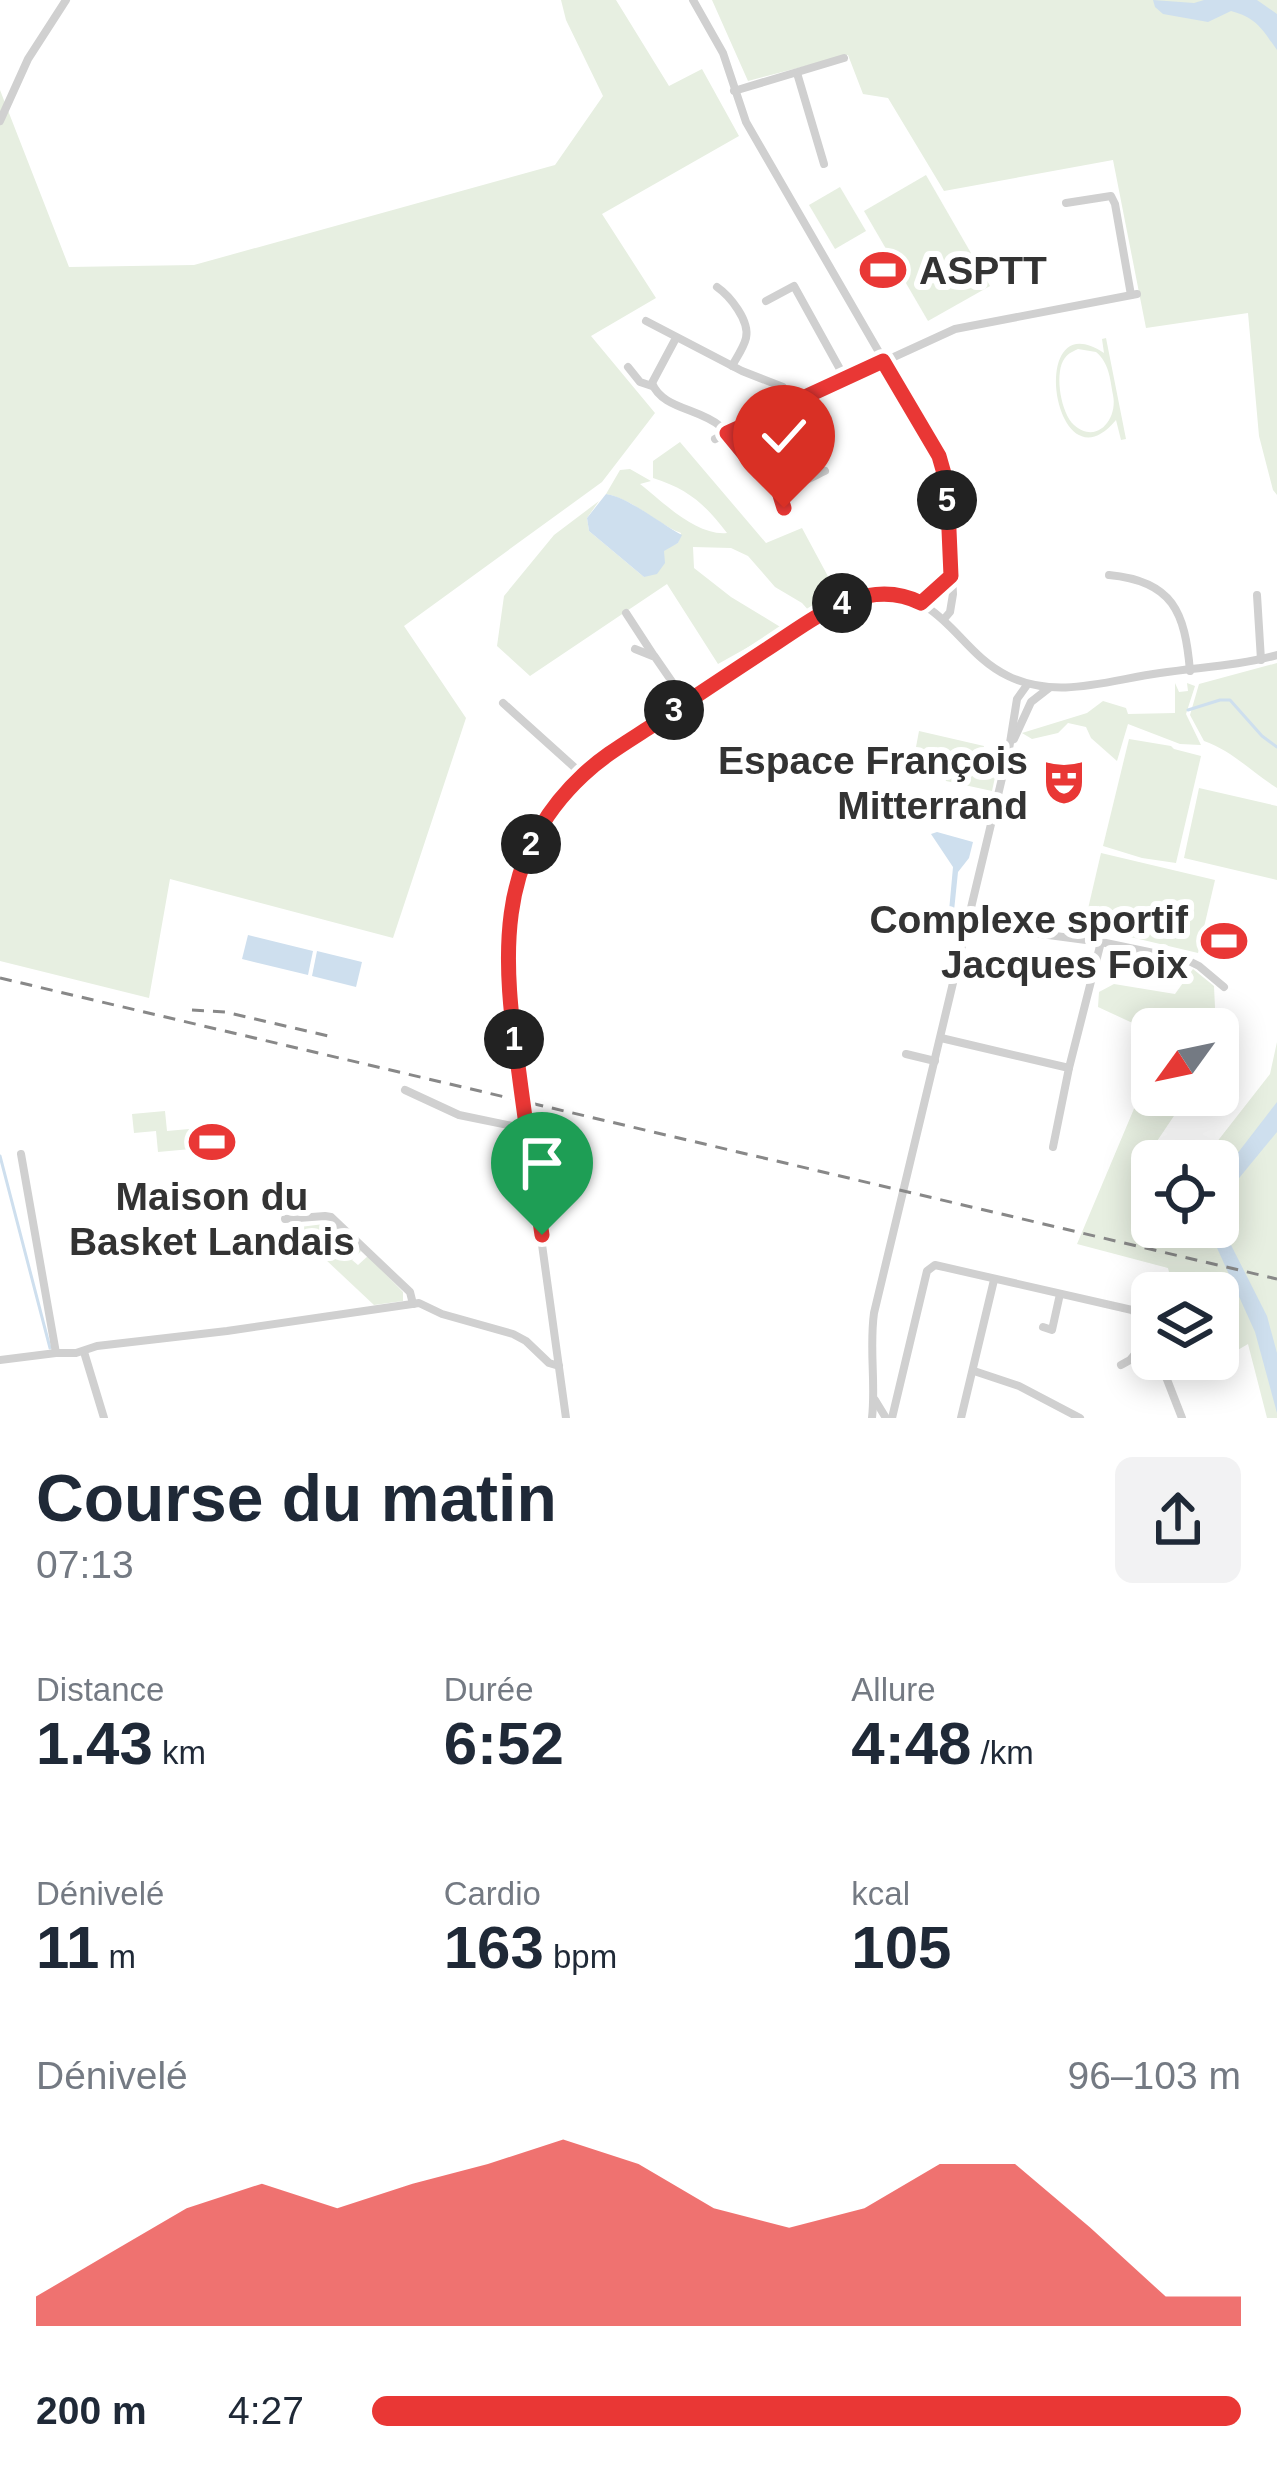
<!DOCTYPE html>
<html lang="fr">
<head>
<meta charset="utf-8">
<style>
	body { margin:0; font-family:Arial,sans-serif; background:#f2f2f3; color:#1f2937; height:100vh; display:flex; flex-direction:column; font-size:45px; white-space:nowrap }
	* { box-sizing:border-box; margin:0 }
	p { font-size:39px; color:#747a83 }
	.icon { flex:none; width:66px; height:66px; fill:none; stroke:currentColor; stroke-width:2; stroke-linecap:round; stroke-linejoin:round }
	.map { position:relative; height:1418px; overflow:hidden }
	.details { display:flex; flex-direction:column; background:#fff; flex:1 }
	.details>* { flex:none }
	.needle { width:78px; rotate:237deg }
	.controls { position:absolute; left:1131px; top:1008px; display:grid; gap:24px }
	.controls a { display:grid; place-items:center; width:108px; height:108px; border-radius:18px; background:#fff; box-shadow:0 6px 30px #0003; font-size:60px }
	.pin { position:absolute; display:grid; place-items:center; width:102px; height:102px; color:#fff; margin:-123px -51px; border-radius:50% 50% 50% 0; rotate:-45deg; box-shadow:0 0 12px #0007 }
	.pin .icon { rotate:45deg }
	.km { position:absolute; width:60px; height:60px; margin:-30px; border-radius:50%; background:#222; color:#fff; font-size:33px; line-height:60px; text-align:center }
	.round { display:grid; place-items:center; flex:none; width:126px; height:126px; border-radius:18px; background:#f2f2f3 }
	.head { display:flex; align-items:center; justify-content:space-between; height:204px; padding:0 36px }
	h1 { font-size:66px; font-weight:700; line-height:90px }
	.stats { display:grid; grid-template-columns:repeat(3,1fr); gap:18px; height:204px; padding:12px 36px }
	.stats div { display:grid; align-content:center }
	.stats b { font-size:60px; font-weight:700 }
	.stats small { font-size:33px; font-weight:400 }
	.stats p { font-size:33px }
	.chart { height:336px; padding:24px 36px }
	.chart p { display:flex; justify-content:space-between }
	.chart svg { width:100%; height:216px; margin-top:12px; fill:#e93735; opacity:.7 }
	ul { padding:0 36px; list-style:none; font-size:39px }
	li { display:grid; grid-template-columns:192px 144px 1fr; align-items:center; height:90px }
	li i { height:30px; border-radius:15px; background:#e93735 }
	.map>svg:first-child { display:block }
	.green { fill:#e7efe1; fill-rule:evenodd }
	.water { fill:#cedfee }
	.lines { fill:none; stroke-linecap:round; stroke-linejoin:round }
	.stream { stroke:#cedfee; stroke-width:3 }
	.minor { stroke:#d0d0d0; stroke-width:8 }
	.rail { stroke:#888; stroke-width:3; stroke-dasharray:12 9; stroke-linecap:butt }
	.route-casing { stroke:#fff; stroke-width:24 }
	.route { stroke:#e93735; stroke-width:15 }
	.labels { text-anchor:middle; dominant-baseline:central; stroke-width:12; stroke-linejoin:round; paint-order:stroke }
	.poi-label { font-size:39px; font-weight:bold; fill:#333; stroke:#fff; text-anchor:end }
</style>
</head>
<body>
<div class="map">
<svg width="1277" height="1418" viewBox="0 0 1277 1418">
	<rect width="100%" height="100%" fill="#fff"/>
	<g class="green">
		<polygon points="561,0 616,0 669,86 702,69 739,136 602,214 656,298 591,336 655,413 602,482 404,626 466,718 393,938 170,879 149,998 0,961 0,90 69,267 194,265 555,165 603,96 566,20"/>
		<polygon points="712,0 1277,0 1277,495 1273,490 1259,436 1248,313 1146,328 1113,160 944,191 888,98 863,94 848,55 748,81"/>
		<polygon points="926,175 990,286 928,321 864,211"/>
		<polygon points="840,187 866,231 835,249 809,205"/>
		<path d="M1106 338 1126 439 1121 440 1116 420C1054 495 1025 300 1104 353L1102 339ZM1078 349 1096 352C1109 363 1110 378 1113 395 1118 419 1097 445 1074 425 1061 413 1055 376 1063 361 1068 353 1070 353 1078 349Z"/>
		<path d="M680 442 766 543 802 528 838 595 810 612 802 603 775 587 748 556 731 548 693 547 694 568 731 597 782 628 718 664 667 584 530 676 497 646 504 596 554 535 599 501 587 518 589 531 644 577 666 548 678 543 681 533C655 523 633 499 606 494L620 470 630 469 651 481 640 484C663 502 696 536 727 533 705 504 688 489 653 478V461Z"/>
		<path d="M1277 663V788C1250 771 1234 752 1204 741L1190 715 1199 684Z"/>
		<polygon points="1175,683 1179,692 1188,691 1187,683 1195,686 1186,714 1201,745 1180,744 1128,724 1117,761 1091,738 1086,727 1068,723 1058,733 1032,739 1022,733 1087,713 1103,701 1126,708 1128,714 1175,713"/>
		<polygon points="919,731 984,746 980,764 997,768 992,791 946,781 939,759 916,747"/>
		<polygon points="1129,739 1171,746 1174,749 1201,756 1176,863 1142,858 1103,846"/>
		<path d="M1199 788 1277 806V880L1184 858C1189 834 1194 812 1199 788Z"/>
		<polygon points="1101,853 1215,880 1198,953 1084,926"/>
		<polygon points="1193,969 1214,986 1216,1029 1152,1029 1152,1032 1098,1007 1099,992 1114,984 1175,994"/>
		<polygon points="1277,1042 1277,1418 1267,1418 1248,1344 1202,1371 1197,1359 1218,1359 1218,1293 1174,1293 1168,1268 1077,1244 1152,1066 1152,1095 1188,1095 1143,1162 1152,1166 1152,1227 1218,1227 1218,1161 1202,1161 1270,1074"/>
		<polygon points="165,1111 167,1131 189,1129 191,1149 158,1152 156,1131 134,1133 132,1114"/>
		<polygon points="332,1223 361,1251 352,1260 358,1265 368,1256 403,1292 403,1301 374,1305 292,1228"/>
	</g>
	<g class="water">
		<path d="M1153 0 1194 3 1204 0H1257L1277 14V50C1262 29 1257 18 1231 11L1208 22 1163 14 1155 7Z"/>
		<path d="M606 494C628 497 661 524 682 535L678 543 664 551 665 563 657 574 644 577 589 531 587 518Z"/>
		<polygon points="937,832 973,842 969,858 958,872 954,911 949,911 953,867 931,834"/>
		<polygon points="248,935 313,951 308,975 242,959"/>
		<polygon points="317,951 362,962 356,987 312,976"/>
		<polygon points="1277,1102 1277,1132 1235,1183 1232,1191 1231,1245 1267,1316 1277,1353 1277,1413 1255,1332 1213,1239 1211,1227 1218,1227 1218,1187 1230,1163"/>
	</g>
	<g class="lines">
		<g class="stream">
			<polyline points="1188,710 1220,700 1230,700 1262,736 1277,747"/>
			<polyline points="0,1156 50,1348"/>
		</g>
		<g class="minor">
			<polyline points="693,0 723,53 746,122 939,456 947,484 953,594 950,612 944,619"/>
			<polyline points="797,73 824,164"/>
			<polyline points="734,91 844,58"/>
			<polyline points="0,121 28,59 66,0"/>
			<polyline points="1066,203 1111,196 1115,204 1131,295"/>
			<path d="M717 287C730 296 750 321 746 338 744 347 737 357 732 366"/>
			<polyline points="766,301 794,286 846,380"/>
			<polyline points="646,321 742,371 783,387 792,404"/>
			<path d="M676 338 652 383C662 409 699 408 720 426 741 444 752 477 781 484 797 487 810 478 825 471"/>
			<polyline points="628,367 640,382 652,386"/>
			<polyline points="807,398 828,419"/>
			<polyline points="715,439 955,329 1137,294"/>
			<polyline points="780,484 779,492 784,508"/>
			<path d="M1109 575C1173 581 1185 612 1190 671"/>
			<polyline points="1257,595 1261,660"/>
			<polyline points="921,603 950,577"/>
			<polyline points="626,613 654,656"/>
			<polyline points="635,649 655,657 686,702"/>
			<polyline points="503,703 583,775"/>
			<polyline points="1014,739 1031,702 1049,688"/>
			<polyline points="966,924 1101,942 1187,960 1199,966 1224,987"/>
			<polyline points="941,1038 1069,1068 1101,942"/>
			<polyline points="906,1054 935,1061"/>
			<polyline points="405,1090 459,1115 527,1129"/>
			<polyline points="1053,1147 1069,1068"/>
			<polyline points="21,1154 56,1353"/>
			<polyline points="285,1219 325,1216 331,1217 410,1292 413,1304"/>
			<polyline points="1137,1314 1150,1277"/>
			<polyline points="1043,1327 1052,1330 1060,1294"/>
			<polyline points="84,1352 104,1418"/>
			<polyline points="1159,1359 1182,1418"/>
			<polyline points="0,1360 56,1353 76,1353 97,1346 227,1331 419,1303 442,1314 513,1334 526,1341 549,1363 559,1366"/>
			<polyline points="1121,1365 1130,1360 1150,1336"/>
			<polyline points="974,1371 1019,1386 1080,1418"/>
			<polyline points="875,1400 886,1418"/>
			<path d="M566 1418 510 1013C508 986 505 958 507 931 516 824 579 774 661 719 692 699 722 678 753 658 788 636 839 593 882 594 946 596 958 652 1008 676 1057 700 1109 680 1160 673 1200 667 1238 666 1277 655"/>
			<path d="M872 1418C876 1383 869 1349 874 1313L1009 749 1017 699 1027 685"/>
			<polyline points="892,1418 927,1271 935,1265 1132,1310 1146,1324 1152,1341"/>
			<polyline points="961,1418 994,1280"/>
		</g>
		<g class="rail">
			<polyline points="0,978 1277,1279"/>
			<polyline points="192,1010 225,1012 333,1037"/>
		</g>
	</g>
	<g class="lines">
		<g class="route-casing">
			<path id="route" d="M542 1235C534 1181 526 1127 519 1073 503 961 493 859 583 775 603 756 627 742 650 727 688 701 726 676 764 651 810 622 864 574 921 603L951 576 947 484 939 456 883 361 727 433 759 472 780 484 779 492 784 508"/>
		</g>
		<use href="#route" class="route"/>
	</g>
	<defs>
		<g id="stadium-bare" transform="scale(3.6)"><path d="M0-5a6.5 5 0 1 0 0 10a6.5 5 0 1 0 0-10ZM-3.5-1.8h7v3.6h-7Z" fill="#e93735" stroke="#fff" stroke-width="2.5" paint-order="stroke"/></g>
		<g id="theatre-bare" transform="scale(3.6)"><path d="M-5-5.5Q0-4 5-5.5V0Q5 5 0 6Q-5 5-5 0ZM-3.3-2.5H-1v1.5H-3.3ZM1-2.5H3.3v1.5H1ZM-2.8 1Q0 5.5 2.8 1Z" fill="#e93735" stroke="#fff" stroke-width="2.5" paint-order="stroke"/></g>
	</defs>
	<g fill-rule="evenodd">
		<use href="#stadium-bare" x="883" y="270"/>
		<use href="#theatre-bare" x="1064" y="782"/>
		<use href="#stadium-bare" x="1224" y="941"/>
		<use href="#stadium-bare" x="212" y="1142"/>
	</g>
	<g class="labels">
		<g class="poi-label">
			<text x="919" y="270" text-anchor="start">ASPTT</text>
			<text x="1028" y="760">Espace François<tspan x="1028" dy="45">Mitterrand</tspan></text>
			<text x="1188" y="919">Complexe sportif<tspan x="1188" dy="45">Jacques Foix</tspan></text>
			<text x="212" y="1196" text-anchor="middle">Maison du<tspan x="212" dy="45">Basket Landais</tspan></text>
		</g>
	</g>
</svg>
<div class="controls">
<a><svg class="needle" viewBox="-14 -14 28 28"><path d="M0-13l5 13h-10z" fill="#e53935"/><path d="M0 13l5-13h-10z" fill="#747a83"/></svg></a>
<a><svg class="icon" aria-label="locate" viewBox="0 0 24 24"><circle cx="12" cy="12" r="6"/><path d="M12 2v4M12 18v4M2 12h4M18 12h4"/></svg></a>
<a><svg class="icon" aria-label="layers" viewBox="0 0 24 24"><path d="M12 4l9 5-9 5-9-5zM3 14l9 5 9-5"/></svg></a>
</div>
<div class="pin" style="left:542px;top:1235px;background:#1e9e55"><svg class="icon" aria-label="arrive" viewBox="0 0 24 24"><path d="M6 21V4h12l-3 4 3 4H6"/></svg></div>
<div class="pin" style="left:784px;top:508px;background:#d93025"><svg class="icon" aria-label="check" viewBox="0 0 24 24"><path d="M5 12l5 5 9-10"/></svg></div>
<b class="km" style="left:514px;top:1039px">1</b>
<b class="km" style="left:531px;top:844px">2</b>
<b class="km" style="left:674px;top:710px">3</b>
<b class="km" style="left:842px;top:603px">4</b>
<b class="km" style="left:947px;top:500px">5</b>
</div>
<section class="details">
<div class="head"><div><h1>Course du matin</h1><p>07:13</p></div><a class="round"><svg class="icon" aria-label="share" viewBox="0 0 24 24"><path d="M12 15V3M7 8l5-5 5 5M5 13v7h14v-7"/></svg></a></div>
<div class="stats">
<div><p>Distance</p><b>1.43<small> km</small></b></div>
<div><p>Durée</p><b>6:52</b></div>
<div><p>Allure</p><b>4:48<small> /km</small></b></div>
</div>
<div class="stats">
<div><p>Dénivelé</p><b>11<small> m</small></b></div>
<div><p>Cardio</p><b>163<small> bpm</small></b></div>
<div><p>kcal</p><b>105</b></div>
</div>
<div class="chart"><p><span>Dénivelé</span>96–103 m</p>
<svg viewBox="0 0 160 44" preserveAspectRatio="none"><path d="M0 44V38L10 29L20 20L30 15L40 20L50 15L60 11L70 6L80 11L90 20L100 24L110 20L120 11L130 11L140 24L150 38L160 38V44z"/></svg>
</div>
<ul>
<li><b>200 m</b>4:27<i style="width:100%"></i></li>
</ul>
</section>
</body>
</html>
